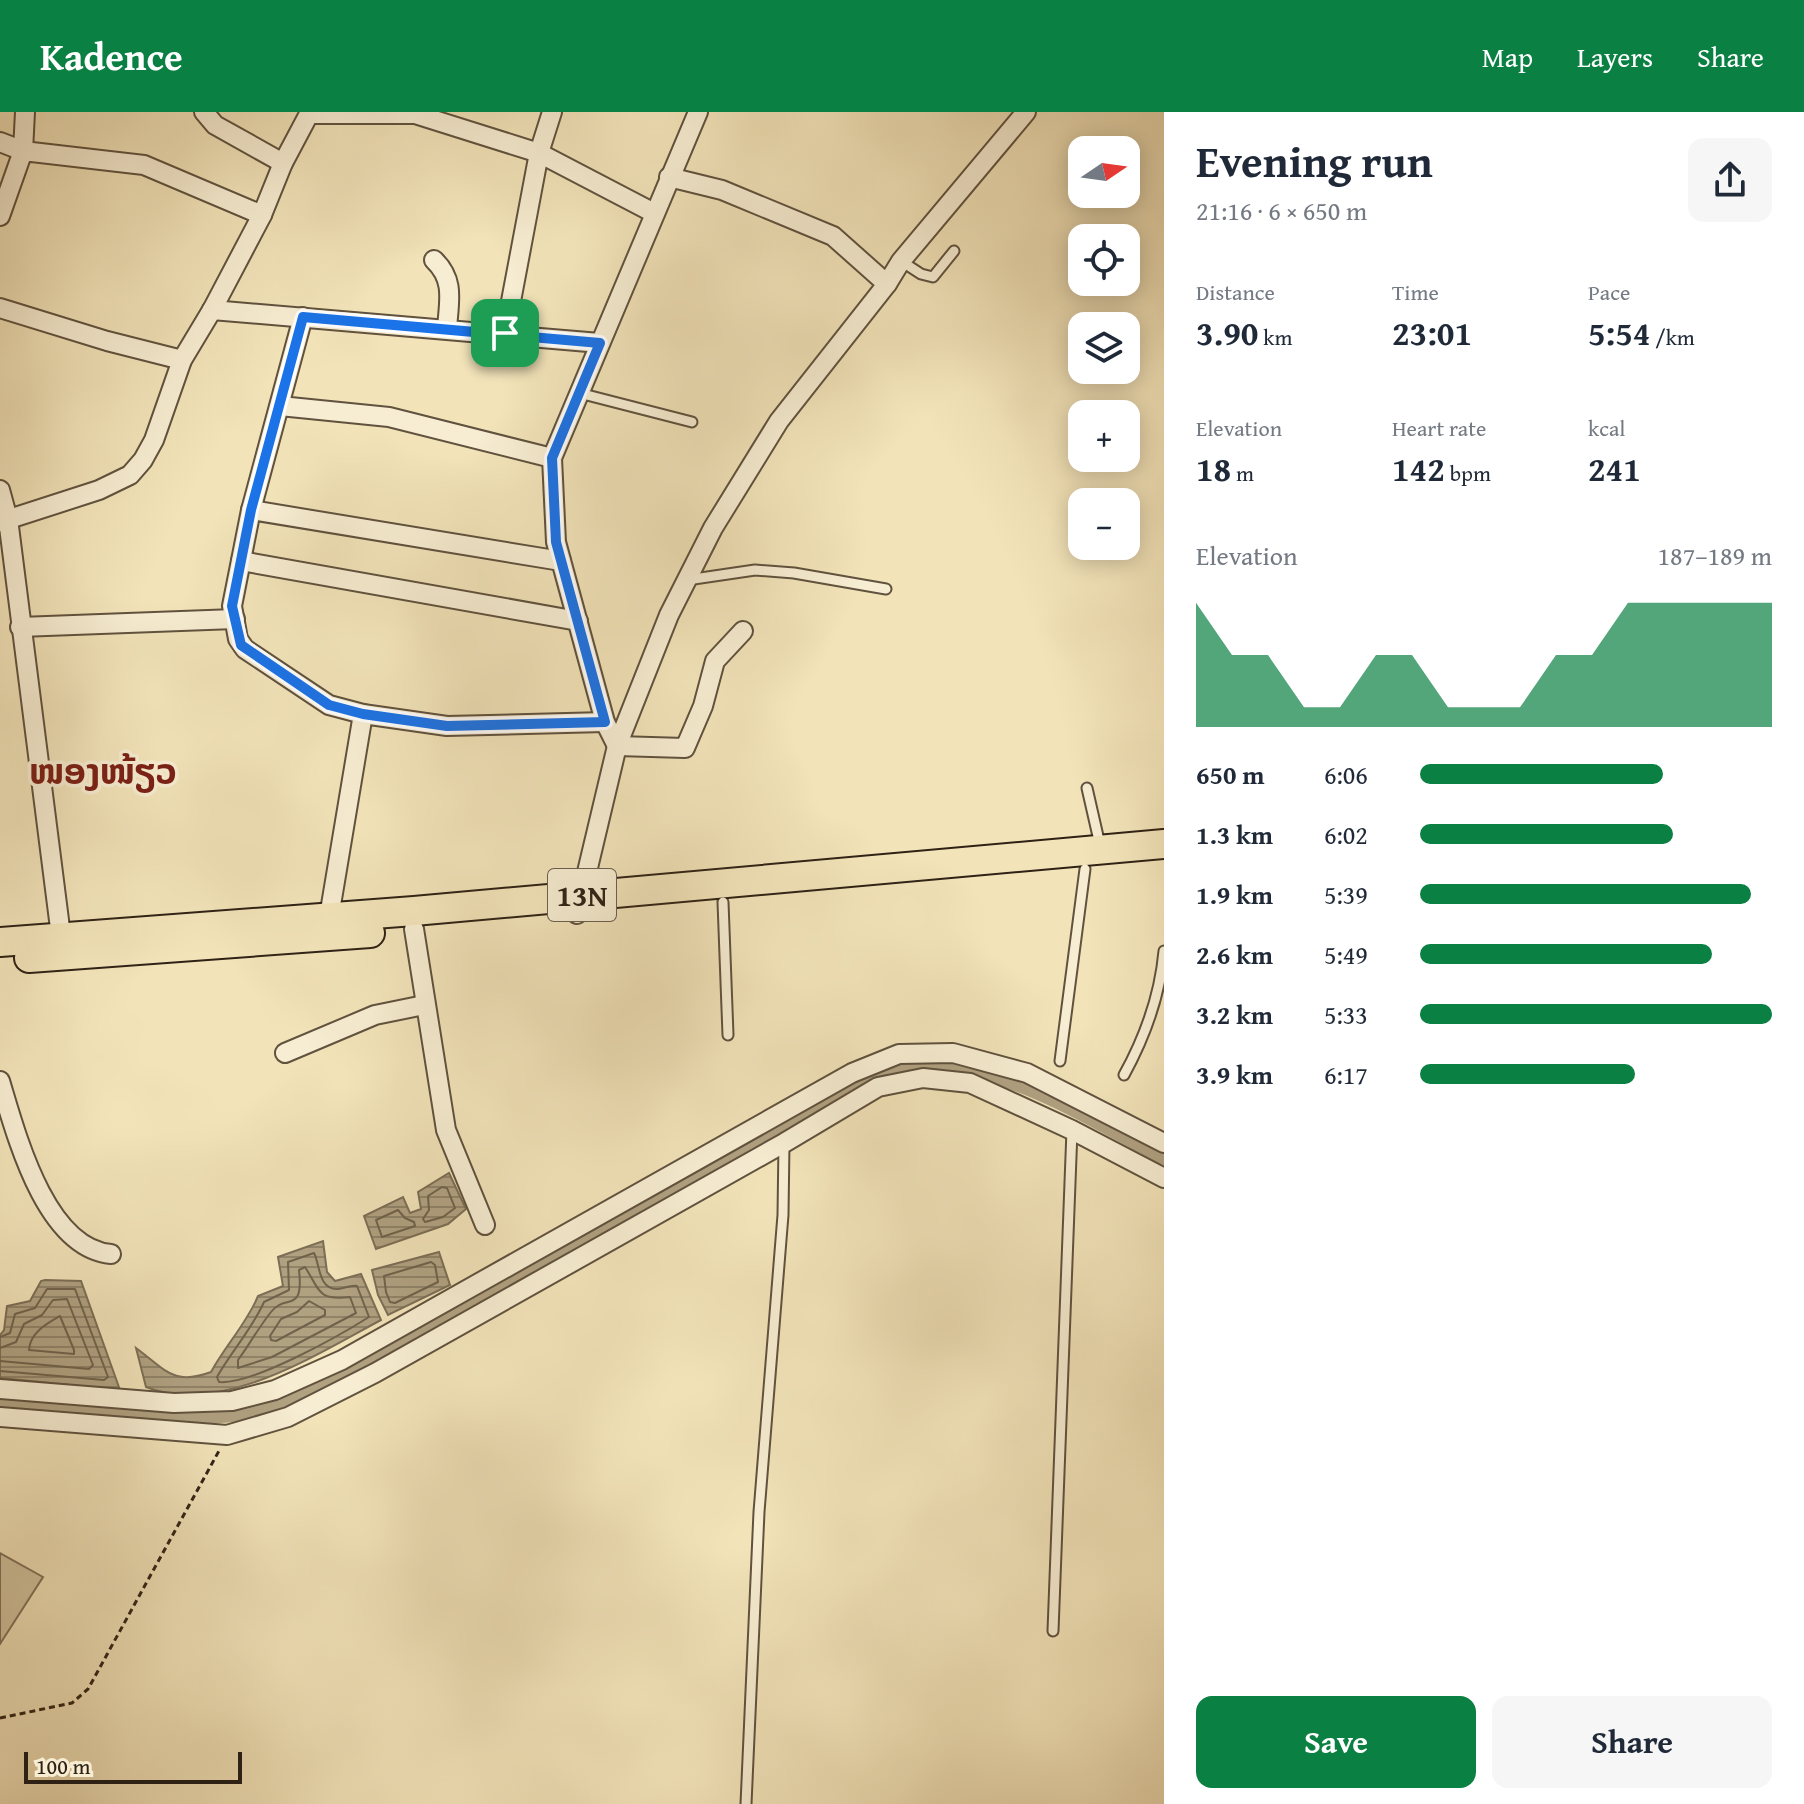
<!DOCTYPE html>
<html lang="en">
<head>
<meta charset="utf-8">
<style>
	body { margin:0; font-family:"Gentium Book Plus","Noto Sans Lao",serif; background:#f6f6f7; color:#1f2937; height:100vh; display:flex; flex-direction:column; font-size:30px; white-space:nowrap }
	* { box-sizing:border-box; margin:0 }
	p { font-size:26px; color:#747a83 }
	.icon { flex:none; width:44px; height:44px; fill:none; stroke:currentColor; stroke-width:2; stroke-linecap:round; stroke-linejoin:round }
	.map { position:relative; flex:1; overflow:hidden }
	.details { display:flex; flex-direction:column; background:#fff; width:640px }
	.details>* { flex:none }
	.needle { width:52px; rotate:77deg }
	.buttons { position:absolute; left:1068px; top:24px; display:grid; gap:16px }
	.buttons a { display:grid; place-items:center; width:72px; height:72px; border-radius:16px; background:#fff; box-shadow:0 4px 20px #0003; font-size:40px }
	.scale { position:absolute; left:24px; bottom:20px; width:218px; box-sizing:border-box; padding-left:8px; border:4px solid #2f2215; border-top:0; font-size:22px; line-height:28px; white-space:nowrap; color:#2f2215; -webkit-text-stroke:6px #f7edd2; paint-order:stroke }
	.pin { position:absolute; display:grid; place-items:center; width:68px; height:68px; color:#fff; margin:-34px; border-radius:16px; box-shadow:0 4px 12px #0006 }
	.round { display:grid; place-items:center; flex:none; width:84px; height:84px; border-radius:16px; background:#f6f6f7 }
	.overview { display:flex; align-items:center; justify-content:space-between; height:136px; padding:0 32px }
	h1 { font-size:44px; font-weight:600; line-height:60px }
	.stats { display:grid; grid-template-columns:repeat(3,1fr); gap:12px; height:136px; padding:8px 32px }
	.stats div { display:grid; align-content:center }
	.stats b { font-size:34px; font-weight:600 }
	.stats small { font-size:22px; font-weight:400 }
	.stats p { font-size:22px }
	.chart { height:224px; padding:16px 32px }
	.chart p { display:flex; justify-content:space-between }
	.chart svg { width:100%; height:144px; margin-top:8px; fill:#0b8043; opacity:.7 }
	.action { display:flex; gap:16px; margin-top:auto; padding:16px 32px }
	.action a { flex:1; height:92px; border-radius:16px; background:#0b8043; color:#fff; font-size:32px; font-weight:600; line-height:92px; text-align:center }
	.action a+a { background:#f6f6f7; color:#1f2937 }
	ul { padding:0 32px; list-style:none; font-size:26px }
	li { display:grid; grid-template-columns:128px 96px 1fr; align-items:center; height:60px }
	li i { height:20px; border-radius:10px; background:#0b8043 }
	header { display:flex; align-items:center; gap:48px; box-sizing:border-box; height:112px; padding:0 40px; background:#0b8043; color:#fff }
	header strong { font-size:38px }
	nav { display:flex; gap:44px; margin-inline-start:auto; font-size:28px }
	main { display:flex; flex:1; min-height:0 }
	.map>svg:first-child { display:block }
	.green { fill:#d1c29d; stroke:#807259; stroke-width:2 }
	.water { fill:url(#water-rules); stroke:#7c6e56; stroke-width:2 }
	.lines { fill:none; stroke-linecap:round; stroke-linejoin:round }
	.shore { stroke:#70624b; stroke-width:2 }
	.canal { stroke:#b0a181; stroke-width:16 }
	.service-casing { stroke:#60523e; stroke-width:13 }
	.minor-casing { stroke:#60523e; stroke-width:22 }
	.trunk-casing { stroke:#2f2215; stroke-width:32 }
	.path { stroke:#2f2215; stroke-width:3; stroke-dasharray:6 4; stroke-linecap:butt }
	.service { stroke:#f7edd2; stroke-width:9 }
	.minor { stroke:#f7edd2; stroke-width:18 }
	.trunk { stroke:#f2e3b9; stroke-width:28 }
	.route-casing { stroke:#fff; stroke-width:16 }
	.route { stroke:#1a73e8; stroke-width:10 }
	.labels { text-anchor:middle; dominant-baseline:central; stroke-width:7; stroke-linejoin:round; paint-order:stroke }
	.shield { fill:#f7edd2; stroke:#6b5f4e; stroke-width:2 }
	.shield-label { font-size:30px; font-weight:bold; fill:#2f2215 }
	.quarter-label { font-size:36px; font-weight:bold; fill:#7a1f14; stroke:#f7edd2 }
</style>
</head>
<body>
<header>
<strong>Kadence</strong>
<nav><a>Map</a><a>Layers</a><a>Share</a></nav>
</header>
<main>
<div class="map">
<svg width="1164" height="1692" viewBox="0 0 1164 1692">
	<defs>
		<pattern id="water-rules" width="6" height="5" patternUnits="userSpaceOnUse" patternTransform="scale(2)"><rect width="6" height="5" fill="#b0a181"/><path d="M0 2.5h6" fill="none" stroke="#908368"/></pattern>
	</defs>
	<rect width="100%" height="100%" fill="#f2e3b9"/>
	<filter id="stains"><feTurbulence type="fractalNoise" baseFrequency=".0025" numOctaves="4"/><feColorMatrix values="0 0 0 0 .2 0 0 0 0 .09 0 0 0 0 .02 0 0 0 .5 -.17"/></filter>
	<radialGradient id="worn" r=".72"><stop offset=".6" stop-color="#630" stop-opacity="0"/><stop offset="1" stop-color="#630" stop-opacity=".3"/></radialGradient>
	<polygon class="green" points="0,1441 43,1465 0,1532"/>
	<g class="water">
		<polygon points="449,1061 466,1097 448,1112 376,1137 364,1104 403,1085 410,1101 421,1097 418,1080"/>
		<path d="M323 1129 327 1160 335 1169 361 1162 381 1208C317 1242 220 1305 146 1275L136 1236C166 1258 173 1274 211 1260 225 1234 247 1211 258 1184L283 1174 278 1145Z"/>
		<polygon points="439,1140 450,1173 388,1203 378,1183 372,1158"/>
		<polygon points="45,1168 81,1169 120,1278 0,1266 0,1223 4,1218 7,1194 30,1189 41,1169"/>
	</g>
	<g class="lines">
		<g class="shore">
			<polygon points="442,1075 447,1076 455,1096 443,1105 425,1110 423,1107 429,1098 428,1084"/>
			<polygon points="398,1098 405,1106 414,1110 415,1114 382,1125 376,1108"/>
			<path d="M314 1141C320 1152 318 1178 338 1177 345 1176 350 1173 357 1174L369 1205C339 1224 252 1273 219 1270L217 1265C231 1240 252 1217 264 1190L289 1178 288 1150Z"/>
			<polygon points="431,1150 435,1153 438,1170 395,1191 390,1190 386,1180 384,1164"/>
			<path d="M305 1155C320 1178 317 1189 350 1185L356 1201 272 1245 238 1256V1248C249 1233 259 1215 271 1200 285 1181 304 1203 299 1158Z"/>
			<polygon points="309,1189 325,1198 325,1203 276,1229 271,1228 270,1224 281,1207 297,1200"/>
			<path d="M60 1204 74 1238V1242L29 1238C30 1221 46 1212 60 1204Z"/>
			<polyline points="0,1225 10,1221 15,1202 35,1196 47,1177 75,1177 108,1265 104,1268 0,1259"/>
			<polyline points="0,1236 16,1230 24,1212 42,1203 53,1188 67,1187 93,1253 89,1257 0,1249"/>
		</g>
		<path class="canal" d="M0 1288 188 1305 252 1301 307 1279 468 1195 846 977C864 970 885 959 904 956 993 941 1088 1006 1164 1045"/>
		<g class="service-casing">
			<g id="service">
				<polyline points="901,149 921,162 933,165 954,139"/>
				<polyline points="579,281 692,310"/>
				<polyline points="687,468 755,458 794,461 886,477"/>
				<polyline points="1087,676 1100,733"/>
				<polyline points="723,790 728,923"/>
				<polyline points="1060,949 1085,757"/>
				<path d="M1124 963C1146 923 1160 884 1164 839"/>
				<polyline points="1053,1519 1072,1018"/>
				<polyline points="746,1692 759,1400 783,1103 784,1031"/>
			</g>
		</g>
		<g class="minor-casing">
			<g id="minor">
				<polyline points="204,0 215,13 283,51"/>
				<polyline points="698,0 552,346 556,430 605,610 617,634 685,636 703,594 715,549 743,519"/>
				<polyline points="309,2 415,2 539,41 654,101"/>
				<polyline points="0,30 23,39 25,0"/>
				<polyline points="669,65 722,78 833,124 887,172"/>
				<polyline points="0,104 23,39 144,53 262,103"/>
				<path d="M434 148C455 168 449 189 447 216"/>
				<polyline points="0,196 107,229 182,248"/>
				<polyline points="212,198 600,231"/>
				<polyline points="303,205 251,398 232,494 238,527 245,537 329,593 363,602"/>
				<polyline points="505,221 539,41 552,0"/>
				<polyline points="280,294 389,305 552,346"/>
				<polyline points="0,378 8,407 61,824"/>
				<polyline points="251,398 561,449"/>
				<polyline points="0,410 99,378 130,363 143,348 154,328 182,248 212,198 262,103 283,51 310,0"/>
				<polyline points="241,449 578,509"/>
				<polyline points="20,515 235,507"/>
				<polyline points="577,802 617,634 669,503 713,416 779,309 887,172 901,149 1026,0"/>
				<polyline points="329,805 363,602 447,614 605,610"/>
				<polyline points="414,817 446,1018 485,1113"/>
				<polyline points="285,941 375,903 424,893"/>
				<path d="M0 969C16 1022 45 1136 111 1142"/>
				<polyline points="0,1277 174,1291 232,1289 275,1278 342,1248 852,961 899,942 953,941 1027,961 1164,1031"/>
				<polyline points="0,1305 227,1323 288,1305 375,1261 784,1031 878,975 923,966 970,971 1072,1018 1164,1066"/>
			</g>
		</g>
		<g class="trunk-casing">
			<g id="trunk">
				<polyline points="0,830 414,799 1164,732"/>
				<polyline points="29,846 370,821"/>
			</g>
		</g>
		<polyline class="path" points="0,1606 72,1591 88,1577 220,1337"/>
		<use href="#service" class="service"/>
		<use href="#minor" class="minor"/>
		<use href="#trunk" class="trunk"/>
	</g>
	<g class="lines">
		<g class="route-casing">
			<polygon id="route" points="303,205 600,231 552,346 556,430 605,610 447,614 363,602 329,593 241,533 232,494 251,398"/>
		</g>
		<use href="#route" class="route"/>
	</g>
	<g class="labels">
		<rect class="shield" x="548" y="757" width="68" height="52" rx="6"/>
		<g class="shield-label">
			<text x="582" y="783">13N</text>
		</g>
		<g class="quarter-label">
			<text x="103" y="658">ໜອງໜ້ຽວ</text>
		</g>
	</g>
	<rect width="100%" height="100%" filter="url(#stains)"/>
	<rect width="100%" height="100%" fill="url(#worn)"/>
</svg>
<div class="buttons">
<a><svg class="needle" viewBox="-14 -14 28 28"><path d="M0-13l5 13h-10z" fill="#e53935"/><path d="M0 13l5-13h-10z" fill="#747a83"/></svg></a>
<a><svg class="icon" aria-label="locate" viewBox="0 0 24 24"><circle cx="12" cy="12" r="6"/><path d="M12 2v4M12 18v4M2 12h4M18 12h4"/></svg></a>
<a><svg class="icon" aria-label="layers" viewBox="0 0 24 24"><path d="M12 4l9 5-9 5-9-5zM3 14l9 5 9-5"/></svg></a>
<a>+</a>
<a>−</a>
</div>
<div class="scale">100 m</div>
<div class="pin" style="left:505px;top:221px;background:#1e9e55"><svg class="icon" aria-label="arrive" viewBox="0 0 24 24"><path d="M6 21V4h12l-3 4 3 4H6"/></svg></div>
</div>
<section class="details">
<div class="overview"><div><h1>Evening run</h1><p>21:16 · 6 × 650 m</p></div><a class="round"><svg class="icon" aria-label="share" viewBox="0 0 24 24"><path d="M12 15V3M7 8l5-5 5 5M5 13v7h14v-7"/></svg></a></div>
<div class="stats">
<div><p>Distance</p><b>3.90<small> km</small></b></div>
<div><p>Time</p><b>23:01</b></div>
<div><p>Pace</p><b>5:54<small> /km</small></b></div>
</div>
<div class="stats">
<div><p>Elevation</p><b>18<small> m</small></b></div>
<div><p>Heart rate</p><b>142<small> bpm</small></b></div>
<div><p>kcal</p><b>241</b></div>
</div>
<div class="chart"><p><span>Elevation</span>187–189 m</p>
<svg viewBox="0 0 160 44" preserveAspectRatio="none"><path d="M0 44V6L10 22L20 22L30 38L40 38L50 22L60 22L70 38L80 38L90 38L100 22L110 22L120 6L130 6L140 6L150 6L160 6V44z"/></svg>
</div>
<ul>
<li><b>650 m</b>6:06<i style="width:69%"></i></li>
<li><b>1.3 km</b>6:02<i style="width:72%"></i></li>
<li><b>1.9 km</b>5:39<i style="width:94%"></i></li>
<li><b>2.6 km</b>5:49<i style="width:83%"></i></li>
<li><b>3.2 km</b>5:33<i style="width:100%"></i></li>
<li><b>3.9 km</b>6:17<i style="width:61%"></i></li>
</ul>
<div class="action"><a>Save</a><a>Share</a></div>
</section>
</main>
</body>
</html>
